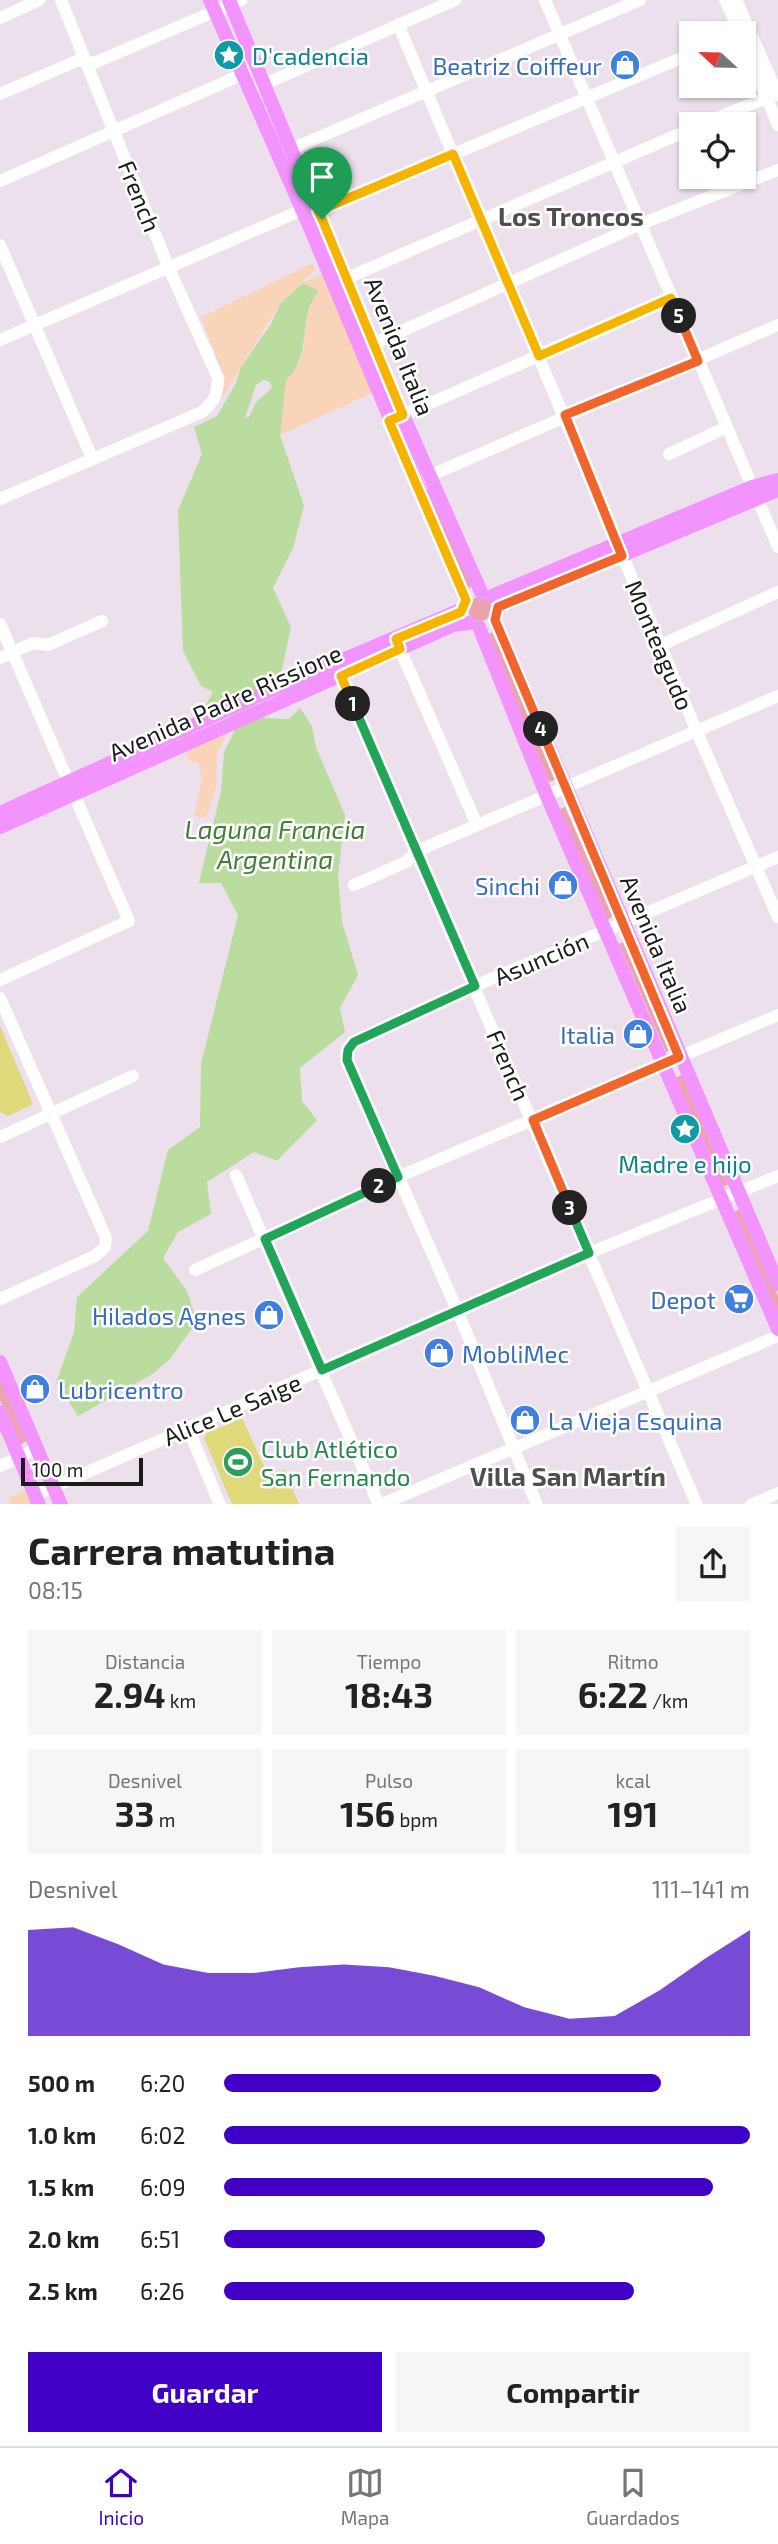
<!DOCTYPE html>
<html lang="es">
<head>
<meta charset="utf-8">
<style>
	body { margin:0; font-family:"Exo 2",sans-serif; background:#f6f6f6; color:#222; height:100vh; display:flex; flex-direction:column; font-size:26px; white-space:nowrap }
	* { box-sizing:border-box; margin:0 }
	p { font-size:23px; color:#767676 }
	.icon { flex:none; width:38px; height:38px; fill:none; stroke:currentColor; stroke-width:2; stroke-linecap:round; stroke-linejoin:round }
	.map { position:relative; height:1504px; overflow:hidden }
	.panel { display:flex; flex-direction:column; background:#fff; flex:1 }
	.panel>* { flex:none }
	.needle { width:46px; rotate:292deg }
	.buttons { position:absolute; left:679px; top:21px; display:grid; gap:14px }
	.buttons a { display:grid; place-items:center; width:77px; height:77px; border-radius:0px; background:#fff; box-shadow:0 2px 5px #0004; font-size:35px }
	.scale { position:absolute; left:21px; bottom:18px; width:122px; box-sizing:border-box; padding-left:7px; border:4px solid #1b1b1b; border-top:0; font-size:19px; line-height:24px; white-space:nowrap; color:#1b1b1b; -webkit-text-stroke:5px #fff; paint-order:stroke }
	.pin { position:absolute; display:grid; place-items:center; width:60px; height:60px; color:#fff; margin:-72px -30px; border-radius:50% 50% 50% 0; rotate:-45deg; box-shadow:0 0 7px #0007 }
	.pin .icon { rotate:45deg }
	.km { position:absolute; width:35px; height:35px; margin:-18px; border-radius:50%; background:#222; color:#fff; font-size:19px; line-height:35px; text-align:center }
	.round { display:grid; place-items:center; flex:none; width:74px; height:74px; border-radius:0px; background:#f6f6f6 }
	.overview { display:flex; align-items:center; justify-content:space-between; height:119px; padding:0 28px }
	h1 { font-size:38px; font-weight:700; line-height:52px }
	.stats { display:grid; grid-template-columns:repeat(3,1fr); gap:10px; height:119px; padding:7px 28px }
	.stats div { display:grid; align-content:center; border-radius:0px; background:#f6f6f6; text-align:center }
	.stats b { font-size:35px; font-weight:700 }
	.stats small { font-size:19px; font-weight:400 }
	.stats p { font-size:19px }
	.chart { height:196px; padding:14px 28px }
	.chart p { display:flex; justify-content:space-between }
	.chart svg { width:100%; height:126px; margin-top:7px; fill:#4000c5; opacity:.7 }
	.primary-button { display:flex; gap:14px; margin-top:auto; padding:14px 28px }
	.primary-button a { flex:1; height:80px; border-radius:0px; background:#4000c5; color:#fff; font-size:28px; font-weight:700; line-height:80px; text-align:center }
	.primary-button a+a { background:#f6f6f6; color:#222 }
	ul { padding:0 28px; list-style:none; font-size:23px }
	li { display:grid; grid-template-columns:112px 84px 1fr; align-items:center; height:52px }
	li i { height:18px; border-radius:9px; background:#4000c5 }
	.dock { display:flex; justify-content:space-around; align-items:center; height:98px; border-top:2px solid #e0e0e0; background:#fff; font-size:19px; color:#767676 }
	.dock a { display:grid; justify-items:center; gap:4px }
	.dock .current { color:#4000c5 }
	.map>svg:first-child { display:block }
	.grass { fill:#eaa3af }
	.park { fill:#fad4b9 }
	.pitch { fill:#dfd97a }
	.water { fill:#badc9e; fill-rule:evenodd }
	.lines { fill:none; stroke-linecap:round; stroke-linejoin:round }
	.minor { stroke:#fff; stroke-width:12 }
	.major { stroke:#f394fe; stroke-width:14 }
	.split-1-casing { stroke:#fff; stroke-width:14 }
	.split-2-casing { stroke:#fff; stroke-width:14 }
	.split-3-casing { stroke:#fff; stroke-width:14 }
	.split-4-casing { stroke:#fff; stroke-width:14 }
	.split-5-casing { stroke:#fff; stroke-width:14 }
	.split-6-casing { stroke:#fff; stroke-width:14 }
	.split-1 { stroke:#f5b400; stroke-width:9 }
	.split-2 { stroke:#22a559; stroke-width:9 }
	.split-3 { stroke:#22a559; stroke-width:9 }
	.split-4 { stroke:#f0652b; stroke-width:9 }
	.split-5 { stroke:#f0652b; stroke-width:9 }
	.split-6 { stroke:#f5b400; stroke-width:9 }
	.labels { text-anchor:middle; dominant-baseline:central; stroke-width:5; stroke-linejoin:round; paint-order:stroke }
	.culture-label { font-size:24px; fill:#0d838f; stroke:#fff; text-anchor:start }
	.shop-label { font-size:24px; fill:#366cbe; stroke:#fff; text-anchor:end }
	.street-label { font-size:24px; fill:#1b1b1b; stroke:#fff }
	.leisure-label { font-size:24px; fill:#27864d; stroke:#fff; text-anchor:start }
	.neighbourhood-label { font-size:26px; font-weight:bold; fill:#4e4e4e; stroke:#fff }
	.water-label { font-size:26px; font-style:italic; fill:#437e36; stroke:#fff }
</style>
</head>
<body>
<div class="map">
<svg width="778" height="1505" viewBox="0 0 778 1505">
	<rect width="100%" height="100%" fill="#ede0ed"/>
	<g class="grass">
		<polygon points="429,488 475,585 467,589 425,490"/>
		<circle cx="480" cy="609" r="12"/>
		<polygon points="494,632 557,779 549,782 486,635"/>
		<polygon points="565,807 613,916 607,920 558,810"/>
		<polygon points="625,941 672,1049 666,1052 619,944"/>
		<polygon points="682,1075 728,1185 722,1187 675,1078"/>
		<polygon points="740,1209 778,1296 778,1313 734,1212"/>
		<polygon points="0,1372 29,1440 19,1445 0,1400"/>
	</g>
	<g class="park">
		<polygon points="313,263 315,270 279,305 220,401 225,379 201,317"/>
		<path d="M322 274 374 392 280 435C281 419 278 396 286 381 290 373 298 369 301 359 308 337 303 309 318 291L303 283Z"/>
		<polygon points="228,732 217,753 216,788 206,818 194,816 202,778 198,763 189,761 184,750"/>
		<polygon points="29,1489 36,1504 11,1504 8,1498"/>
	</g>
	<g class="pitch">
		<polygon points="0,1026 33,1104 8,1116 0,1112"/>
		<polygon points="242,1418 268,1475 284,1469 299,1504 232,1504 204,1438 207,1433"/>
	</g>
	<path class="water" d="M303 283 319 291C296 315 314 357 286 380L280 435 304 506 293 548 273 588 291 627 281 674 253 698 263 718 289 719 300 708 312 726 316 747 345 815 338 876 342 922 358 975 340 1008 345 1032 300 1068 302 1101 317 1120 277 1161 254 1152 207 1182 211 1214 178 1232 163 1258 187 1291 197 1322 169 1360 151 1375 78 1416 56 1383 74 1332 77 1297 148 1231 168 1150 200 1127 201 1064 238 915 221 883H199L221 791 224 752 238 724 230 705 203 710 213 692 201 686 183 651 178 510 202 454 194 427 217 416 236 383 241 367 271 324 280 304ZM264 380 270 382 272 388 256 402 249 417 245 418 256 385Z"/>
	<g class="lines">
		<g class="minor">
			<polyline points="545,0 778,547"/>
			<polyline points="725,0 740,33"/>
			<polyline points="736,0 778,95"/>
			<polyline points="0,18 39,0"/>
			<polyline points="398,24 697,732 778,917"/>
			<polyline points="744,43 778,125"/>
			<polyline points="249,91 455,0"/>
			<polyline points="0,94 79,60 94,63 241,0"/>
			<polyline points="702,124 766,98"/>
			<polyline points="282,153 640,0"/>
			<polyline points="0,181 257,68"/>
			<polyline points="0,245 92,458"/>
			<polyline points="338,282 691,129"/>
			<polyline points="0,340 302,210 318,211 691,54"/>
			<polyline points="364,348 641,224 778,170"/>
			<polyline points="396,418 671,298"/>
			<polyline points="669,454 725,428"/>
			<polyline points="422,479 778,325"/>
			<path d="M0 499 202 412C214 402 218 394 218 378L168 266 61 0"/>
			<polyline points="0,624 129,921 0,980"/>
			<polyline points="397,642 477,825"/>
			<polyline points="661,645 778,592"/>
			<polyline points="0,658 33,643 48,645 102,621"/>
			<polyline points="337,669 697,1505"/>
			<polyline points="354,885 406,862 417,851 778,696"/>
			<polyline points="0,998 106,1238 105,1247 95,1256 0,1299"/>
			<polyline points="0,1137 133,1076"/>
			<polyline points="236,1175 379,1505"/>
			<polyline points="195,1270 398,1177 778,1015"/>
			<polyline points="188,1428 220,1505"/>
			<polyline points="0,1466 37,1449"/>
			<polyline points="35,1495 589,1253 778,1176"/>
			<polyline points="380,1505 778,1336"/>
			<polyline points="537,1505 458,1312 347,1060 348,1050 354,1042 475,986 778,857"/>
			<polyline points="751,1505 778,1493"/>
		</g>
		<g class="major">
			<polyline points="210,0 308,223 466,600"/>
			<polyline points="229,0 376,354 481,592"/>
			<polyline points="492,596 752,487 778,480"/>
			<polyline points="498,607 778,490"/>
			<polyline points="495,620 778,1284"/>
			<polyline points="479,627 546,794 778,1329"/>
			<polyline points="0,813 253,698 463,609"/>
			<polyline points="0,827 453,625 469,623"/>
			<polyline points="0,1362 61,1505"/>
			<polyline points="0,1412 39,1505"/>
		</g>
	</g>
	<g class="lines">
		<g class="split-1-casing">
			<polyline id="split-1" points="322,219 403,415 389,421 466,600 461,612 396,639 400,649 341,676 353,704"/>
		</g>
		<g class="split-2-casing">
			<polyline id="split-2" points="353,704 475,986 354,1042 348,1050 347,1060 398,1177 379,1186"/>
		</g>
		<g class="split-3-casing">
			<polyline id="split-3" points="379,1186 265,1239 322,1370 589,1253 570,1208"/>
		</g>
		<g class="split-4-casing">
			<polyline id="split-4" points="541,729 679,1057 533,1120 570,1208"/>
		</g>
		<g class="split-5-casing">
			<polyline id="split-5" points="541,729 495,620 498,607 622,556 565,415 698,361 679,316"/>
		</g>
		<g class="split-6-casing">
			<polyline id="split-6" points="322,219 318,211 453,154 539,356 671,298 679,316"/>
		</g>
		<use href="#split-1" class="split-1"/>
		<use href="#split-2" class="split-2"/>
		<use href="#split-3" class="split-3"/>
		<use href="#split-4" class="split-4"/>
		<use href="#split-5" class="split-5"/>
		<use href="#split-6" class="split-6"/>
	</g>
	<defs>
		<g id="sight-disc" transform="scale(1.575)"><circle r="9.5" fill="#0f9aa8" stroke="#fff"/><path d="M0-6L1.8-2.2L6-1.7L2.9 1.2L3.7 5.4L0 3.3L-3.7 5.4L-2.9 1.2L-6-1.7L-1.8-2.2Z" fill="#fff"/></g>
		<g id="shop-disc" transform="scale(1.575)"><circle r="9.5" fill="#3f7fe0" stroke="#fff"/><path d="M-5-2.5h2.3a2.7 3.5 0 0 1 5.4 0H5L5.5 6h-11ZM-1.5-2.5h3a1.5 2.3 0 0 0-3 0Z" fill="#fff"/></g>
		<g id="supermarket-disc" transform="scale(1.575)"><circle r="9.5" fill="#3f7fe0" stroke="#fff"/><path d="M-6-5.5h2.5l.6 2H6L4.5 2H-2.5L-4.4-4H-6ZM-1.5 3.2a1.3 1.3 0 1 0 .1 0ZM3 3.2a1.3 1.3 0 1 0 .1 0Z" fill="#fff"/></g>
		<g id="stadium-disc" transform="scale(1.575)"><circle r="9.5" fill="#2e9e5b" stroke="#fff"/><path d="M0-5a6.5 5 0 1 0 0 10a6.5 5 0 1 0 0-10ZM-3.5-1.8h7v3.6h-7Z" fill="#fff"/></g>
	</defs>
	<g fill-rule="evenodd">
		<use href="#sight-disc" x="229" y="55"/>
		<use href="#shop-disc" x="625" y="65"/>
		<use href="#shop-disc" x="563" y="885"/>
		<use href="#shop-disc" x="638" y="1034"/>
		<use href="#sight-disc" x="685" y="1129"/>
		<use href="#supermarket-disc" x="739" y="1299"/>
		<use href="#shop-disc" x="269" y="1315"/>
		<use href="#shop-disc" x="439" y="1353"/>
		<use href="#shop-disc" x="35" y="1389"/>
		<use href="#shop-disc" x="525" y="1420"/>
		<use href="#stadium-disc" x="238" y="1462"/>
	</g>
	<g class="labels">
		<g class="culture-label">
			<text x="252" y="55">D'cadencia</text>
			<text x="685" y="1163" text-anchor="middle">Madre e hijo</text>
		</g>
		<g class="shop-label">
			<text x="602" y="65">Beatriz Coiffeur</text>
			<text x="540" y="885">Sinchi</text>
			<text x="615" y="1034">Italia</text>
			<text x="716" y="1299">Depot</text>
			<text x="246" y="1315">Hilados Agnes</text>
			<text x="462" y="1353" text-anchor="start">MobliMec</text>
			<text x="58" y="1389" text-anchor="start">Lubricentro</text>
			<text x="548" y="1420" text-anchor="start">La Vieja Esquina</text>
		</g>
		<g class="street-label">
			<text transform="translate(140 196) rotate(68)">French</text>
			<text transform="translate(400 346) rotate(68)">Avenida Italia</text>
			<text transform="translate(660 645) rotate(67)">Monteagudo</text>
			<text transform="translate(225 702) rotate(-24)">Avenida Padre Rissione</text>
			<text transform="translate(657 944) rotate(67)">Avenida Italia</text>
			<text transform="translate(541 958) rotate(-23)">Asunción</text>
			<text transform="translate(509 1065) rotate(67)">French</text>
			<text transform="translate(232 1409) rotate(-23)">Alice Le Saige</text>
		</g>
		<g class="leisure-label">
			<text x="261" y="1448">Club Atlético<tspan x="261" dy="28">San Fernando</tspan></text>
		</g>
		<g class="neighbourhood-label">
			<text x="571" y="215">Los Troncos</text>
			<text x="568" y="1475">Villa San Martín</text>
		</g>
		<g class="water-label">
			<text x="275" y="828">Laguna Francia<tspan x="275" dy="30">Argentina</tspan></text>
		</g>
	</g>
</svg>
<div class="buttons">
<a><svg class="needle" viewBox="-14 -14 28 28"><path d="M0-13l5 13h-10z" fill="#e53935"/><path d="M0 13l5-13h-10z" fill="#767676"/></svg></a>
<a><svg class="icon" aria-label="locate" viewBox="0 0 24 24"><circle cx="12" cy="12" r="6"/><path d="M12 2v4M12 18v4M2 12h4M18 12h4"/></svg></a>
</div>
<div class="scale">100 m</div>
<div class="pin" style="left:322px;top:219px;background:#1e9e55"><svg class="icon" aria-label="arrive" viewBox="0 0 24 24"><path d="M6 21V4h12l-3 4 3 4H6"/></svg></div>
<b class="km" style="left:353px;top:704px">1</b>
<b class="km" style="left:379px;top:1186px">2</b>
<b class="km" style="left:570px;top:1208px">3</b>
<b class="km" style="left:541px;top:729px">4</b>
<b class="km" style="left:679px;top:316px">5</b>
</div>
<section class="panel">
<div class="overview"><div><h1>Carrera matutina</h1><p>08:15</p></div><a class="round"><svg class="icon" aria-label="share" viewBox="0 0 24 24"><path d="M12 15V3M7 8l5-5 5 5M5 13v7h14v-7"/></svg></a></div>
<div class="stats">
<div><p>Distancia</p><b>2.94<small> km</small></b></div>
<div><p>Tiempo</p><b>18:43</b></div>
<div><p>Ritmo</p><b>6:22<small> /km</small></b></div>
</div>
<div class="stats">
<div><p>Desnivel</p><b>33<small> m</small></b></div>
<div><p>Pulso</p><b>156<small> bpm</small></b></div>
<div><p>kcal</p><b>191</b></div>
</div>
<div class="chart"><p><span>Desnivel</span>111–141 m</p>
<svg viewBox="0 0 160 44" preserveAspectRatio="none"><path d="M0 44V7L10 6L20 12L30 19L40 22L50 22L60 20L70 19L80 20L90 23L100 27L110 34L120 38L130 37L140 28L150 17L160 7V44z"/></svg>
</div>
<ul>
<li><b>500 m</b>6:20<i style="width:83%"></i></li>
<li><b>1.0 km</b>6:02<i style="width:100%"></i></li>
<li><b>1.5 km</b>6:09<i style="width:93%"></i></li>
<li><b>2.0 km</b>6:51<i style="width:61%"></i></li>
<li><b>2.5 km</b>6:26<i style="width:78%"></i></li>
</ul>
<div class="primary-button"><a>Guardar</a><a>Compartir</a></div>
</section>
<nav class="dock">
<a class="current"><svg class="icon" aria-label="home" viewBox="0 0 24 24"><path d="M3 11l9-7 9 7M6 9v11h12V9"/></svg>Inicio</a>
<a><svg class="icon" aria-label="map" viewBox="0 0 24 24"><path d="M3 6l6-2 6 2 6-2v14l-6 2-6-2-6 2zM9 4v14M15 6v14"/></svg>Mapa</a>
<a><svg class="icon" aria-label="saved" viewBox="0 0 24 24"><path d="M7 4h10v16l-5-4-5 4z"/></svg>Guardados</a>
</nav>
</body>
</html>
